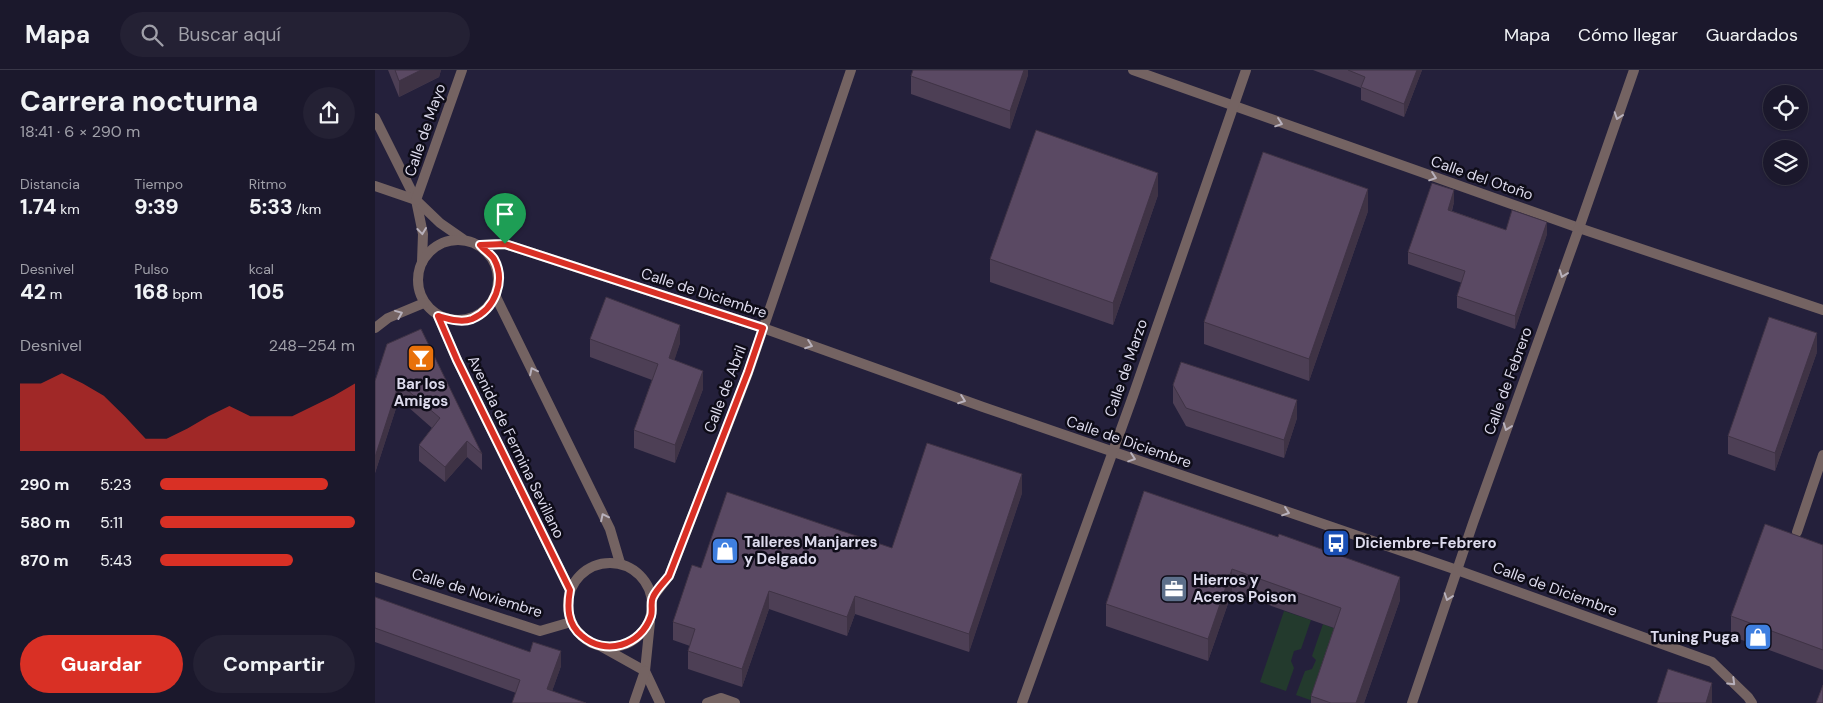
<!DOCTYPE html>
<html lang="es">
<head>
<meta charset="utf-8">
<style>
	body { margin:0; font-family:"DM Sans",sans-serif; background:#242134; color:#f1f3f6; height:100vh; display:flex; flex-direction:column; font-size:19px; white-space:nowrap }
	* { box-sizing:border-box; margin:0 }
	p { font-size:16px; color:#a0a0a9 }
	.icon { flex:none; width:28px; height:28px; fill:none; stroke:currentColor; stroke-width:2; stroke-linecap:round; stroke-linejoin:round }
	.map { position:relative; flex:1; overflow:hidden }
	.drawer { display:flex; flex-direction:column; background:#1b182c; width:375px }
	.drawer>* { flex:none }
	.buttons { position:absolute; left:1388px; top:15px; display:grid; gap:10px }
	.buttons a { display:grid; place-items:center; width:45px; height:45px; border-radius:50%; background:#1b182c; box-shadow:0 1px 4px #0004,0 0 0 1px #393748; font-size:25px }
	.pin { position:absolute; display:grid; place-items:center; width:42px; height:42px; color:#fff; margin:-51px -21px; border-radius:50% 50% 50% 0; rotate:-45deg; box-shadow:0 0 5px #0007 }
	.pin .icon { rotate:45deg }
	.round { display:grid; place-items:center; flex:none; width:52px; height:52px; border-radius:26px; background:#242134 }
	.head { display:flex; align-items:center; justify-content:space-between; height:85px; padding:0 20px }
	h1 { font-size:28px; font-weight:800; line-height:38px }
	.metrics { display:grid; grid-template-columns:repeat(3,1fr); gap:8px; height:85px; padding:5px 20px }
	.metrics div { display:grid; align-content:center }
	.metrics b { font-size:21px; font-weight:800 }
	.metrics small { font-size:14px; font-weight:400 }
	.metrics p { font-size:14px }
	.chart { height:140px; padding:10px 20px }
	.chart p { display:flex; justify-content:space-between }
	.chart svg { width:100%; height:90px; margin-top:5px; fill:#d93025; opacity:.7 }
	.primary-button { display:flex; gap:10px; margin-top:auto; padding:10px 20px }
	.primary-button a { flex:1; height:58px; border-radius:30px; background:#d93025; color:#fff; font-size:20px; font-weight:800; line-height:58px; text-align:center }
	.primary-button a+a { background:#242134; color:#f1f3f6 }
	ul { padding:0 20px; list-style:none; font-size:16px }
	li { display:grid; grid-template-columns:80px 60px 1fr; align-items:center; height:38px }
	li i { height:12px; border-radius:6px; background:#d93025 }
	header { display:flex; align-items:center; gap:30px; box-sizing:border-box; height:70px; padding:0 25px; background:#1b182c; border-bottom:1px solid #393748 }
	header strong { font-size:24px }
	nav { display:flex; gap:28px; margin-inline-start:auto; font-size:18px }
	.search { width:350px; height:45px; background:#242134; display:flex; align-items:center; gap:12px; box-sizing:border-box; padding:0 18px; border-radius:28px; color:#a0a0a9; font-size:19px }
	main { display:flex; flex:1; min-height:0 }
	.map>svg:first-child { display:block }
	.green { fill:#233a2d }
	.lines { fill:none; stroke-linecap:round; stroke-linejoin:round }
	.minor { stroke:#746362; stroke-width:10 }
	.wall { fill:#4d3f55 }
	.shaded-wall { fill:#3f3345 }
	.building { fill:#5a4963; stroke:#3f3345 }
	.oneway { stroke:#b8b1bc }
	.route-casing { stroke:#fff; stroke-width:10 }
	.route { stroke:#d93025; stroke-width:6 }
	.labels { text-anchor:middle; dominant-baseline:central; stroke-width:5; stroke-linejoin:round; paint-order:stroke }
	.street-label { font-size:15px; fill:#dddbed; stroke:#0e0c18 }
	.poi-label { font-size:15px; font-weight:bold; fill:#dddbed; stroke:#0e0c18; text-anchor:start }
</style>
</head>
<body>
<header>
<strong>Mapa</strong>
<div class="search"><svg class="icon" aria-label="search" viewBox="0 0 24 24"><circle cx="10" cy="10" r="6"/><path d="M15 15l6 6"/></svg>Buscar aquí</div>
<nav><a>Mapa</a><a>Cómo llegar</a><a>Guardados</a></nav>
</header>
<main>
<section class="drawer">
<div class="head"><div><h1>Carrera nocturna</h1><p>18:41 · 6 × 290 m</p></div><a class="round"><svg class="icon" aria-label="share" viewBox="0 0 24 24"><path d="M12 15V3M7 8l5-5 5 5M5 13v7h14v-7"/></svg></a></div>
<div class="metrics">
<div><p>Distancia</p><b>1.74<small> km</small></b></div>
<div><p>Tiempo</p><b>9:39</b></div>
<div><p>Ritmo</p><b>5:33<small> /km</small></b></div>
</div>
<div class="metrics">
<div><p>Desnivel</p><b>42<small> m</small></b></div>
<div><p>Pulso</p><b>168<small> bpm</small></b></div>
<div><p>kcal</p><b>105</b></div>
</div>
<div class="chart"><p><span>Desnivel</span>248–254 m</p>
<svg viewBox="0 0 160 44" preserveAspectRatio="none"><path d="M0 44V11L10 11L20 6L30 11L40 17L50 27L60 38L70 38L80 33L90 27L100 22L110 27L120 27L130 27L140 22L150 17L160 11V44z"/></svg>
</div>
<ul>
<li><b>290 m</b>5:23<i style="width:86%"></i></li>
<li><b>580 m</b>5:11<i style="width:100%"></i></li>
<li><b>870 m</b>5:43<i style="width:68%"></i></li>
</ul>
<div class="primary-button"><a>Guardar</a><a>Compartir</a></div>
</section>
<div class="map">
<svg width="1448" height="633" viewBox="0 0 1448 633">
	<rect width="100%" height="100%" fill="#24203b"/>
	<g class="green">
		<polygon points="909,541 936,550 926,579 919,581 916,591 919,598 911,621 885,612"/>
		<polygon points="948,554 966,561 941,632 921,625 930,601 937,599 941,590 937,586"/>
	</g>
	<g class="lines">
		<g class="minor">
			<polyline points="758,0 1204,158 1448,240"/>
			<polyline points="0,48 41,130 48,164 47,192"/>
			<polyline points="0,116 41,130 65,153 88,169"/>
			<polyline points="41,130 87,0"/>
			<circle cx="83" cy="210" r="40"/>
			<polyline points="105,175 130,174 388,258 608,337 1082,500 1337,592 1373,627 1377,633"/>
			<polyline points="121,227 235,459 245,493"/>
			<polyline points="63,246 82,290 195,520"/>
			<polyline points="0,258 13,248 49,233"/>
			<polyline points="1422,462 1448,385"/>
			<circle cx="235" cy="535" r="42"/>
			<polyline points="0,507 165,561 196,552"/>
			<polyline points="277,528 294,506 373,303 476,0"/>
			<polyline points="275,552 270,601 285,633"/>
			<polyline points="227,577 270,601"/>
			<polyline points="259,633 270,601"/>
			<polyline points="332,633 346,628 360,633"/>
			<polyline points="647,633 758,326 871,0"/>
			<polyline points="1037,633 1098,453 1204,158 1259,0"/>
		</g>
	</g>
	<g class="wall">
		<polygon points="13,0 66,0 64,7 24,27"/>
		<polygon points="653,0 653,5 635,59 536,24 536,6"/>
		<polygon points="938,0 1047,0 1029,47 986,30 986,18"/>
		<polygon points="783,125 738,255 615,212 615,189"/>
		<polygon points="1079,132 1077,141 1131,160 1172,164 1140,259 1082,238 1082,226 1087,213 1033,194 1033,182"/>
		<polygon points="993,141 934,311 829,274 829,252"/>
		<polygon points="215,269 305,273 299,290 328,319 300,393 259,378 259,360 277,310 215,287"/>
		<polygon points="12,274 107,384 107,400 92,387 70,412 44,391 44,375 57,358 24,329 0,403 0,311"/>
		<polygon points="1442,282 1400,401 1353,384 1353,366"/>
		<polygon points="798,315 922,348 909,388 811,356 798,333"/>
		<polygon points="769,421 1025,530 989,633 936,633 936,626 959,558 857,522 833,591 731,556 731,534"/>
		<polygon points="647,423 594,582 480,544 472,566 394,539 367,617 313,599 313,581 315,576 298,570 298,552 326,498 517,478"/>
		<polygon points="1448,475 1448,600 1356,566 1356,546"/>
		<polygon points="0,527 186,596 177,621 141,623 0,572"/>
	</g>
	<g class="shaded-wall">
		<polygon points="46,0 66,0 64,7 24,27 24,11"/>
		<polygon points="649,0 653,0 653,5 635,59 635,41"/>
		<polygon points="1042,0 1047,0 1029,47 1029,34"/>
		<polygon points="783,103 783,125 738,255 738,233"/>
		<polygon points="993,119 993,141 934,311 934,289"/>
		<polygon points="1079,120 1079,132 1073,152 1073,140"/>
		<polygon points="1172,152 1172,164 1140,259 1140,246"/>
		<polygon points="305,255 305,273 294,307 294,288"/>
		<polygon points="1442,263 1442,282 1400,401 1400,383"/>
		<polygon points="328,301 328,319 300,393 300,375"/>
		<polygon points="24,313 24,329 0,403 0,387"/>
		<polygon points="922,330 922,348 909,388 909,370"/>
		<polygon points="92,371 92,387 70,412 70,397"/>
		<polygon points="647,404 647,423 594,582 594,564"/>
		<polygon points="857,499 857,522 833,591 833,569"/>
		<polygon points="1025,507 1025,530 989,633 981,633"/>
		<polygon points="394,521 394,539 367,617 367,599"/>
		<polygon points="480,526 480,544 472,566 472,547"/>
		<polygon points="186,581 186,596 173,633 172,619"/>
		<polygon points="1337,613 1337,633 1331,633"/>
	</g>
	<g class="building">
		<polygon points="20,0 46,0 24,11"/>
		<polygon points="538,0 649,0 635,41 536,6"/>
		<polygon points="973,0 1042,0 1029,34 986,17 990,7"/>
		<polygon points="661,60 783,103 738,233 615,189"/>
		<polygon points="888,82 993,119 934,289 829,252"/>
		<polygon points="1057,113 1079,120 1073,140 1131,160 1137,140 1172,152 1140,246 1082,226 1090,201 1033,182"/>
		<polygon points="231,227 305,255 294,288 328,301 300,375 259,360 283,294 215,269"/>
		<polygon points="1394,247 1442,263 1400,383 1353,366"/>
		<polygon points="46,259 107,384 92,371 70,397 44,375 65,348 24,313 0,387 0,311 12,274"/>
		<polygon points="806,292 922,330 909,370 811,338 798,315"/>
		<polygon points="552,373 647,404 594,564 480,526 472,547 394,521 367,599 313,581 320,559 298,552 317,495 326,498 352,422 517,478"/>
		<polygon points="769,421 903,467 904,464 1025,507 981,633 956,633 936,626 966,538 857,499 833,569 731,534"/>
		<polygon points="1390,454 1448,475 1448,580 1356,546"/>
		<polygon points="0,527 155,582 158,572 186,581 172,619 211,633 137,633 145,610 0,558"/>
		<polygon points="1293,599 1337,613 1331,633 1282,633"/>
		<polygon points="1448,615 1448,633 1441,633"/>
	</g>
	<defs><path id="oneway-chevron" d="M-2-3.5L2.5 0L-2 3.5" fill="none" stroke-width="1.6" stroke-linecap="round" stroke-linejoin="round" transform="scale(1.25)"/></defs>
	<g class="oneway">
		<use href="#oneway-chevron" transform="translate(1243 46) rotate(109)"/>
		<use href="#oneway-chevron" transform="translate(904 53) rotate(19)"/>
		<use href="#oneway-chevron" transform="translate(1058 107) rotate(19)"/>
		<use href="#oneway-chevron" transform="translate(47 161) rotate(83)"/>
		<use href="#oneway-chevron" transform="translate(1188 204) rotate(110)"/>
		<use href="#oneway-chevron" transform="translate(24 244) rotate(-22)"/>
		<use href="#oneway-chevron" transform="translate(434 275) rotate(20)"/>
		<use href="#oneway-chevron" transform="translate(158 301) rotate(-116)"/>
		<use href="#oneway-chevron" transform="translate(587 330) rotate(20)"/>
		<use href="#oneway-chevron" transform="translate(1132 357) rotate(110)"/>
		<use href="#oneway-chevron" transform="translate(757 388) rotate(19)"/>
		<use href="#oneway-chevron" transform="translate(911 442) rotate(19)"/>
		<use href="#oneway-chevron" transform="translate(229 447) rotate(-116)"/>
		<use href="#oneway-chevron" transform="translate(1073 527) rotate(109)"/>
		<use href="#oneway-chevron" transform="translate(1357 612) rotate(44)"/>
	</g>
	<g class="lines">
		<g class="route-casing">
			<path id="route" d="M130 174 388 258 373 302 294 506C289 512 281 520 278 527 275 533 278 540 276 546 266 576 230 586 207 566 192 554 192 537 195 520L82 290 63 246C74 249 86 253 97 249 120 239 131 211 119 189 116 184 109 180 105 175Z"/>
		</g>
		<use href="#route" class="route"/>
	</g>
	<defs>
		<g id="bar-square" transform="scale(1.4375)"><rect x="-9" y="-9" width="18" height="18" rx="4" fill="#e8710a" stroke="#0e0c18"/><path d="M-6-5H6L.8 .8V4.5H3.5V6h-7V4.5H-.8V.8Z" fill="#fff"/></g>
		<g id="bus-square" transform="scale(1.4375)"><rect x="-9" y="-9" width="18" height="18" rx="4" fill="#1a4fb4" stroke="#0e0c18"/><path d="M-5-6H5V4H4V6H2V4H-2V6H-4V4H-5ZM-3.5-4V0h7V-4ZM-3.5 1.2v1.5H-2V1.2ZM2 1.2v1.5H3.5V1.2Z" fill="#fff"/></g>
		<g id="shop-square" transform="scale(1.4375)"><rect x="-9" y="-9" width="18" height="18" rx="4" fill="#3f7fe0" stroke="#0e0c18"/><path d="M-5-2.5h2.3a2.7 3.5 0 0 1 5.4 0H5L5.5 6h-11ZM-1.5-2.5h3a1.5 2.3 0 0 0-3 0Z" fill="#fff"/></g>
		<g id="office-square" transform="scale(1.4375)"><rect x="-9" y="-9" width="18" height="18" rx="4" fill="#5c6f8a" stroke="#0e0c18"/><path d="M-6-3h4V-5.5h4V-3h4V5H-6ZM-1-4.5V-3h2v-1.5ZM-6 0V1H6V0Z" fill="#fff"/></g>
	</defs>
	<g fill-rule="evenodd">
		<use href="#bar-square" x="46" y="288"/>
		<use href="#bus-square" x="961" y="473"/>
		<use href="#shop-square" x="350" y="481"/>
		<use href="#office-square" x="799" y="519"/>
		<use href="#shop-square" x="1383" y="567"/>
	</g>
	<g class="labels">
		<g class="street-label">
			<text transform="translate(50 60) rotate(-71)">Calle de Mayo</text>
			<text transform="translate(1107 108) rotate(19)">Calle del Otoño</text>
			<text transform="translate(329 223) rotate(18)">Calle de Diciembre</text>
			<text transform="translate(751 298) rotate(-71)">Calle de Marzo</text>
			<text transform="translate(1133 311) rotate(-70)">Calle de Febrero</text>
			<text transform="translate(350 319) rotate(-69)">Calle de Abril</text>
			<text transform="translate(754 372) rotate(19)">Calle de Diciembre</text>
			<text transform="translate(141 377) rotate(64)">Avenida de Fermina Sevillano</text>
			<text transform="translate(1180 519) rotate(20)">Calle de Diciembre</text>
			<text transform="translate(102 523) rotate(17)">Calle de Noviembre</text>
		</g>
		<g class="poi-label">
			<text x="46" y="314" text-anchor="middle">Bar los<tspan x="46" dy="17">Amigos</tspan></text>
			<text x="369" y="472">Talleres Manjarres<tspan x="369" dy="17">y Delgado</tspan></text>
			<text x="980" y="473">Diciembre-Febrero</text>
			<text x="818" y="510">Hierros y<tspan x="818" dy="17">Aceros Poison</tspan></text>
			<text x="1364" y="567" text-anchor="end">Tuning Puga</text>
		</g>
	</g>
</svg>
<div class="buttons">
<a><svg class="icon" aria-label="locate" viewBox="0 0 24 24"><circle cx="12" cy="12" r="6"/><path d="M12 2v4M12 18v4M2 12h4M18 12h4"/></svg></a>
<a><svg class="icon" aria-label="layers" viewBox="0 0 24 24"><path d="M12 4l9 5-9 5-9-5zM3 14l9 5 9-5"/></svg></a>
</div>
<div class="pin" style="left:130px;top:174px;background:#1e9e55"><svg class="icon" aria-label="arrive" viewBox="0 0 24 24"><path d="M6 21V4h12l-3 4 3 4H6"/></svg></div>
</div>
</main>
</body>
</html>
